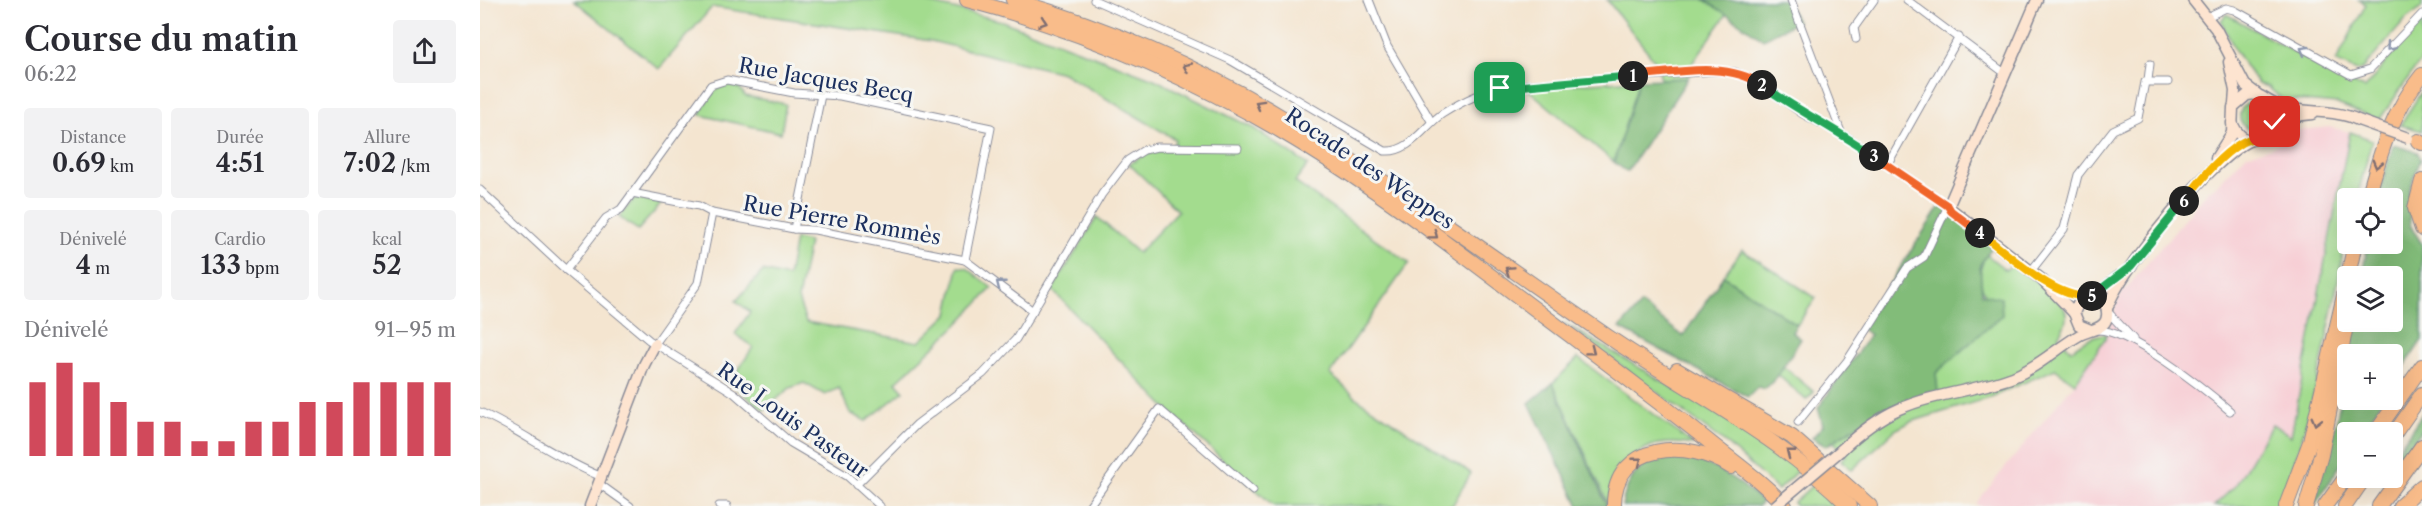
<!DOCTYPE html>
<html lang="fr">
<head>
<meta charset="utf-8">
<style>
	body { margin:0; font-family:"Libre Caslon Text",serif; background:#f2f2f3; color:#2b2b33; height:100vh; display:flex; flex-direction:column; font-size:22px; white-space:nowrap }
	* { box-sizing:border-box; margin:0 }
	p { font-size:20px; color:#7c7c81 }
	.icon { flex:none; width:33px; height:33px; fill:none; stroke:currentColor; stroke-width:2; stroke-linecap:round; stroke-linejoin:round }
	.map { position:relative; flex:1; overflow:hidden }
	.panel { display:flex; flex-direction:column; background:#fff; width:480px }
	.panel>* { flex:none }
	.tools { position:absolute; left:1857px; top:188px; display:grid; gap:12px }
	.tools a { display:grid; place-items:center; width:66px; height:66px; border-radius:6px; background:#fff; box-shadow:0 6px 24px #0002; font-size:30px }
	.pin { position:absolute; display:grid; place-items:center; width:51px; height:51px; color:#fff; margin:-26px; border-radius:12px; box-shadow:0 3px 9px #0006 }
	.km { position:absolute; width:30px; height:30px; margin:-15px; border-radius:50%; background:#222; color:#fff; font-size:16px; line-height:30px; text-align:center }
	.round { display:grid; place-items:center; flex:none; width:63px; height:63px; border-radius:6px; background:#f2f2f3 }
	.headline { display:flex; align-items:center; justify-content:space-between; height:102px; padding:0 24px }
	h1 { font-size:33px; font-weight:600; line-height:45px }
	.metrics { display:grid; grid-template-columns:repeat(3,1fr); gap:9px; height:102px; padding:6px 24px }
	.metrics div { display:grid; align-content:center; border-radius:6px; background:#f2f2f3; text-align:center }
	.metrics b { font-size:26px; font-weight:600 }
	.metrics small { font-size:16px; font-weight:400 }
	.metrics p { font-size:16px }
	.chart { height:168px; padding:12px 24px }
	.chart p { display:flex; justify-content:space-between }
	.chart svg { width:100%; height:108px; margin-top:6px; stroke:#d1495b; stroke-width:6 }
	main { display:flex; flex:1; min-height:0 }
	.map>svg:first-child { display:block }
	.built { fill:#f7cfd5 }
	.green { fill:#a3dc8e; stroke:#5f8676; stroke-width:1.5 }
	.forest { fill:#82bc79; stroke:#4e766c; stroke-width:1.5 }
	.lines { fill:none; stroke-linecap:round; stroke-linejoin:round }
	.street-casing { stroke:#888a97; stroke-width:9 }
	.secondary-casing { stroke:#888a97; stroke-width:13 }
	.highway-casing { stroke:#888a97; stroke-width:16 }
	.street { stroke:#fff; stroke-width:7 }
	.secondary { stroke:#fde4d0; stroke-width:10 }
	.highway { stroke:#f9bc8a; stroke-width:14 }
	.secondary-bridge-casing { stroke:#888a97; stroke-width:13; stroke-linecap:butt }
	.secondary-bridge { stroke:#fde4d0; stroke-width:10 }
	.oneway { stroke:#7f6e72 }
	.oneway2 { stroke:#8d97ae }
	.split-1-casing { stroke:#fff; stroke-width:12 }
	.split-2-casing { stroke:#fff; stroke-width:12 }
	.split-3-casing { stroke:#fff; stroke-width:12 }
	.split-4-casing { stroke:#fff; stroke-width:12 }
	.split-5-casing { stroke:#fff; stroke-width:12 }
	.split-6-casing { stroke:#fff; stroke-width:12 }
	.split-7-casing { stroke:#fff; stroke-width:12 }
	.split-1 { stroke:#22a559; stroke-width:8 }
	.split-2 { stroke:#f0652b; stroke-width:8 }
	.split-3 { stroke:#22a559; stroke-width:8 }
	.split-4 { stroke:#f0652b; stroke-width:8 }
	.split-5 { stroke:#f5b400; stroke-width:8 }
	.split-6 { stroke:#22a559; stroke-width:8 }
	.split-7 { stroke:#f5b400; stroke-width:8 }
	.labels { text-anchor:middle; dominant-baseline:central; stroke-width:6; stroke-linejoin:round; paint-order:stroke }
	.street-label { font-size:21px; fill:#1b2f5e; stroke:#f6f6f2 }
</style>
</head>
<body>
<main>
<section class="panel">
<div class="headline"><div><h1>Course du matin</h1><p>06:22</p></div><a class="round"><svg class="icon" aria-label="share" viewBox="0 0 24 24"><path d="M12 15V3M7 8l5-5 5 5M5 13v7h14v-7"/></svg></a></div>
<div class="metrics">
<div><p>Distance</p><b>0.69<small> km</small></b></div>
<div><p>Durée</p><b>4:51</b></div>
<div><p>Allure</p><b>7:02<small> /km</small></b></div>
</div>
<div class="metrics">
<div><p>Dénivelé</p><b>4<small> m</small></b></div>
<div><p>Cardio</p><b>133<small> bpm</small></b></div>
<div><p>kcal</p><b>52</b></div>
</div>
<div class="chart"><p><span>Dénivelé</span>91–95 m</p>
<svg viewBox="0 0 160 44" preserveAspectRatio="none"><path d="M5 44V14M15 44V6M25 44V14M35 44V22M45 44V30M55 44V30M65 44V38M75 44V38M85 44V30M95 44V30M105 44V22M115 44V22M125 44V14M135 44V14M145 44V14M155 44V14"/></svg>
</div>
</section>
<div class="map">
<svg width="1942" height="506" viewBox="0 0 1942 506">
	<rect width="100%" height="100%" fill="#f6f6f2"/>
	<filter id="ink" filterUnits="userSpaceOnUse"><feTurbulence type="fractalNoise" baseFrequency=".0167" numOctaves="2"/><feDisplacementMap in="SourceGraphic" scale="12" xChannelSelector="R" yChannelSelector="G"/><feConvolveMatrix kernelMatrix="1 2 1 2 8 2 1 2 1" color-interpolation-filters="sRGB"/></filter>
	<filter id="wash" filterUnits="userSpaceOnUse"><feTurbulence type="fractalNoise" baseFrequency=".008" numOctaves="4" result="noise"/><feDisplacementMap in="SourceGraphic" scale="24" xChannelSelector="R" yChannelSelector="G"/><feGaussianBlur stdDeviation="1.35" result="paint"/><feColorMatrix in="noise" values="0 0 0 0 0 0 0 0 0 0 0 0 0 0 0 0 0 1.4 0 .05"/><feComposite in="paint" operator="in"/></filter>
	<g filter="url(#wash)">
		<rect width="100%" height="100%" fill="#f4e5d0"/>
		<polygon class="built" points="1849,127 1870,132 1810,437 1792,424 1756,485 1734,506 1499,506 1496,503 1595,383 1625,339 1640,296 1728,191 1734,188 1766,155 1794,147 1811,131"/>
		<g class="green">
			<polygon points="94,0 434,0 453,4 522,21 674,79 773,128 828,165 815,182 929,263 850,374 879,400 991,473 972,506 794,506 687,409 572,290 617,217 658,253 698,211 649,164 666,154 693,148 695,139 583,73 451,41 232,7 179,69"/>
			<polygon points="1127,0 1225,0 1247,14 1213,62 1208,78 1180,79 1179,66"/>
			<polygon points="1879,0 1942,0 1942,7 1926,19 1884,68 1877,71 1856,62 1886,4"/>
			<polygon points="1746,14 1865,80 1885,88 1932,30 1942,22 1942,59 1899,120 1857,104 1802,99 1788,87 1778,84 1756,52 1741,21"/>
			<polygon points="1159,80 1134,162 1045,87"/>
			<path d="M246 85 259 87 265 96 306 104 301 133 220 115C226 104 230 89 246 85Z"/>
			<polygon points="1942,91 1942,131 1920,125"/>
			<circle cx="1774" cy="116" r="14"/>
			<path d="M1870 132 1892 140 1877 198H1868C1867 236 1860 269 1853 307 1840 375 1824 441 1799 506H1734L1756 485 1792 424 1811 436Z"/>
			<polygon points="158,198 182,203 158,230 139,217 153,200"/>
			<polygon points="315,239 329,242 318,299 326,322 439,342 468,314 478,267 487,268 512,288 476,326 416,382 424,391 386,421 370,413 359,388 345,395 324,383 310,388 284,410 250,383 273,347 255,334 270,312 256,301 283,271 308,277"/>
			<polygon points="1262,250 1336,298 1317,325 1243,276"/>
			<path d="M1506 254 1526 270 1532 264C1546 274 1585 298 1586 314 1587 323 1582 329 1578 336L1591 350C1603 341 1612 335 1626 334L1625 339 1595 383 1575 369 1509 398 1430 422 1415 430 1372 470 1361 460 1366 456 1353 441 1403 409 1457 392 1456 373 1522 315C1503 296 1493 281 1506 254Z"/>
			<polygon points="1084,323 1271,434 1320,468 1298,490 1248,445"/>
			<path d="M1098 358 1214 445C1201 443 1185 441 1171 446 1150 454 1128 483 1129 506L1073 383Z"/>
			<polygon points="1304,367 1334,392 1326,400 1298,375"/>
			<polygon points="1336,482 1361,506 1316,506 1313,503"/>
		</g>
		<g class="forest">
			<polygon points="1225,0 1307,0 1317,22 1283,39"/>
			<polygon points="1208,78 1147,172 1134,162 1159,80"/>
			<polygon points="1913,145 1937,152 1941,159 1929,191 1930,225 1942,244 1942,340 1913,384 1912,354 1868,354 1868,399 1903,399 1882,432 1868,432 1867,455 1834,506 1831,506 1857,419 1873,321 1912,321 1912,276 1882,276 1888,243 1912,243 1912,198 1898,198"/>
			<polygon points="1460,206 1512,247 1500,265 1502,294 1521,298 1522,315 1456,373 1458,392 1403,409 1346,446 1332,438 1343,425 1338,408 1390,335 1381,328"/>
			<polygon points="1243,276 1317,325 1312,332 1321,339 1296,378 1285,389 1278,387 1268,397 1140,328 1161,304 1203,336"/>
			<polygon points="1073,383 1127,506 1099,506 1049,403"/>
			<polygon points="1942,414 1942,430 1913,470 1913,457"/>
			<path d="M1200 455C1232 463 1258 479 1282 502L1278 506H1142C1148 472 1165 458 1200 455Z"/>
		</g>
	</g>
	<g filter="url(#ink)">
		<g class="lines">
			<g class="street-casing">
				<g id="street">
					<path d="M614 0 750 60 905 151C930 153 944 126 962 114 984 100 1005 90 1030 86L1234 71 1255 72 1278 82 1323 114 1367 137 1468 206 1444 257 1427 268 1367 361 1318 422"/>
					<polyline points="889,0 907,46 951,121"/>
					<polyline points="1311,0 1361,132"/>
					<polyline points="1427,0 1526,74"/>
					<polyline points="1727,17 1746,8 1754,10 1871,75 1890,69 1942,14"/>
					<polyline points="1376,39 1374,28 1394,0"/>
					<polyline points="1668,80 1670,64"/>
					<polyline points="1407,165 1479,37"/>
					<polyline points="0,190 86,270 169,340 254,393 311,443 367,476 400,506"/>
					<polyline points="152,193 219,206 232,213 314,229 335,230 485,260 553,311"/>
					<polyline points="314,229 341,95"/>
					<polyline points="86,270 126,218 141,209 231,85 247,80 314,93 360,96 511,128 485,260"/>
					<polyline points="1551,271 1584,229 1598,175 1633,130 1658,118 1665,82 1688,82"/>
					<polyline points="1628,312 1653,339"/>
					<path d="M1616 330C1648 328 1725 389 1750 411"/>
					<polyline points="175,344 218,283 232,213"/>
					<path d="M0 412C42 431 77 459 120 476"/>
					<polyline points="118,483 150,506"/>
					<polyline points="376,485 437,424 503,374 536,339 622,194 648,160 664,150 677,147 758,148"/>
					<polyline points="239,506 247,506"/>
					<polyline points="609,506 679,409 773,491"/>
				</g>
			</g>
			<g class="secondary-casing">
				<g id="secondary">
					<polyline points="1557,0 1468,207 1561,279 1594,313"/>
					<polyline points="1713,0 1736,29 1765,85 1777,94"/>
					<polyline points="1749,62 1755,91 1754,104"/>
					<path d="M1752 123C1769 159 1788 127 1803 120 1812 116 1822 115 1832 114"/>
					<path d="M1736 158 1752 133 1753 107 1767 95C1781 92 1785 101 1797 105 1823 115 1853 108 1878 120"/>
					<polyline points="1611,297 1619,293 1639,276"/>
					<path d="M1627 309C1637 273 1737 151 1773 139"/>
					<path d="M1360 451C1378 434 1396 419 1419 409 1455 393 1496 391 1533 377 1558 367 1576 349 1598 336 1609 329 1629 330 1627 312 1627 303 1620 299 1613 297L1600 300 1594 313 1599 325 1611 330"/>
					<polyline points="110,506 164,365 175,344"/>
				</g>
			</g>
			<g class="highway-casing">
				<g id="highway">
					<path d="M487 0C597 29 702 73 801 131 904 191 999 268 1095 339 1140 373 1184 406 1227 440 1254 462 1281 480 1305 506"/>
					<path d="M533 0C625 27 717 66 800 116 912 183 1019 262 1127 336 1210 392 1298 435 1369 506"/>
					<polyline points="1938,141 1942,143"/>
					<polyline points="1942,181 1935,208 1942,229"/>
					<path d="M1888 198C1900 153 1912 112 1942 75"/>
					<polyline points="1868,276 1875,243"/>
					<polyline points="1197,370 1312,437 1390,506"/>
					<polyline points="1896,432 1942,366"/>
					<polyline points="1912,437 1942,394"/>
					<path d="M1134 506C1133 441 1210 439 1251 467"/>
					<polyline points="1806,506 1830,442 1868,278"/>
					<polyline points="1826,506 1841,455 1865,331"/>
					<polyline points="1845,506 1868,474"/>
					<polyline points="1865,506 1885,477"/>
					<polyline points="1899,506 1942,446"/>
					<polyline points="1920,506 1942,486"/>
				</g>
			</g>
			<use href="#street" class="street"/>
			<use href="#secondary" class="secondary"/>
			<use href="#highway" class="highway"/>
			<g class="secondary-bridge-casing">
				<g id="secondary-bridge">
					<polyline points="1878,120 1928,138"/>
					<polyline points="1295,506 1360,451"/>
				</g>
			</g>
			<use href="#secondary-bridge" class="secondary-bridge"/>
		</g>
		<defs><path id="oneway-chevron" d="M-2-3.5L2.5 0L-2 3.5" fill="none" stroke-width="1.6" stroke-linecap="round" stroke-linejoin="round" transform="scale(1.5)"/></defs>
		<g class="oneway">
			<use href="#oneway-chevron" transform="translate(563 22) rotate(19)"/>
			<use href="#oneway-chevron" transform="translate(707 67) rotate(-155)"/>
			<use href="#oneway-chevron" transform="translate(779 104) rotate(-151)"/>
			<use href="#oneway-chevron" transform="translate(1897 164) rotate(105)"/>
			<use href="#oneway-chevron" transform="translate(954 235) rotate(37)"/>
			<use href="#oneway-chevron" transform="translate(1029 270) rotate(-146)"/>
			<use href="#oneway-chevron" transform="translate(1111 351) rotate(37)"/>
			<use href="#oneway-chevron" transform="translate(1836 421) rotate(104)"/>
			<use href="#oneway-chevron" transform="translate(1310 453) rotate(-142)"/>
			<use href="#oneway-chevron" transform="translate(1158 461) rotate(-38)"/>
		</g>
		<g class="oneway2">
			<use href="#oneway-chevron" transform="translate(1910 47) rotate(131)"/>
			<use href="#oneway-chevron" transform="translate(1824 50) rotate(-150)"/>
			<use href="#oneway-chevron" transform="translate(520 284) rotate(-142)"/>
		</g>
	</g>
	<g class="lines" filter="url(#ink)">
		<g class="split-1-casing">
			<polyline id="split-1" points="1020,88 1153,76"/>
		</g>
		<g class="split-2-casing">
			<path id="split-2" d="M1153 76C1193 73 1247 60 1282 85"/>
		</g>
		<g class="split-3-casing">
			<path id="split-3" d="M1282 85C1318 111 1358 130 1394 156"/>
		</g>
		<g class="split-4-casing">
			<polyline id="split-4" points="1394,156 1468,206 1471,211 1500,233"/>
		</g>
		<g class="split-5-casing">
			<path id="split-5" d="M1500 233C1529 254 1577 302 1612 296"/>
		</g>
		<g class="split-6-casing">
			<polyline id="split-6" points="1612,296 1651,266 1704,201"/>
		</g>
		<g class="split-7-casing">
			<path id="split-7" d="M1704 201C1721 180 1738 157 1761 143 1775 135 1789 139 1795 122"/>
		</g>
		<use href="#split-1" class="split-1"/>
		<use href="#split-2" class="split-2"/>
		<use href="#split-3" class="split-3"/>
		<use href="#split-4" class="split-4"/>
		<use href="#split-5" class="split-5"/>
		<use href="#split-6" class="split-6"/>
		<use href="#split-7" class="split-7"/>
	</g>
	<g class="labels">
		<g class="street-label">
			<text transform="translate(346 80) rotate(10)">Rue Jacques Becq</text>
			<text transform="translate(890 168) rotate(34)">Rocade des Weppes</text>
			<text transform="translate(362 220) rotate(10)">Rue Pierre Rommès</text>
			<text transform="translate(313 420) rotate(36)">Rue Louis Pasteur</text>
		</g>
	</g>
</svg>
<div class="tools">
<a><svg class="icon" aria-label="locate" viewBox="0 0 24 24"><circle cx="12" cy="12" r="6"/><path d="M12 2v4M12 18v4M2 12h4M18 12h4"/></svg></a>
<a><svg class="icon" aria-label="layers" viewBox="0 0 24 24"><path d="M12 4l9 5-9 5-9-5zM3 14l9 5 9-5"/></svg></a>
<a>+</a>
<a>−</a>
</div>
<div class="pin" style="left:1020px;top:88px;background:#1e9e55"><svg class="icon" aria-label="arrive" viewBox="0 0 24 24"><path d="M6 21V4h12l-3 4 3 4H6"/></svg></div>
<div class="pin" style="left:1795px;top:122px;background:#d93025"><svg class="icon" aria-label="check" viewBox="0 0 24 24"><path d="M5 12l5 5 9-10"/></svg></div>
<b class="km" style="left:1153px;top:76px">1</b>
<b class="km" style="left:1282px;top:85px">2</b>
<b class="km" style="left:1394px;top:156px">3</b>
<b class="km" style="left:1500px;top:233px">4</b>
<b class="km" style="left:1612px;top:296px">5</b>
<b class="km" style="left:1704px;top:201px">6</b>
</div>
</main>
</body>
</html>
